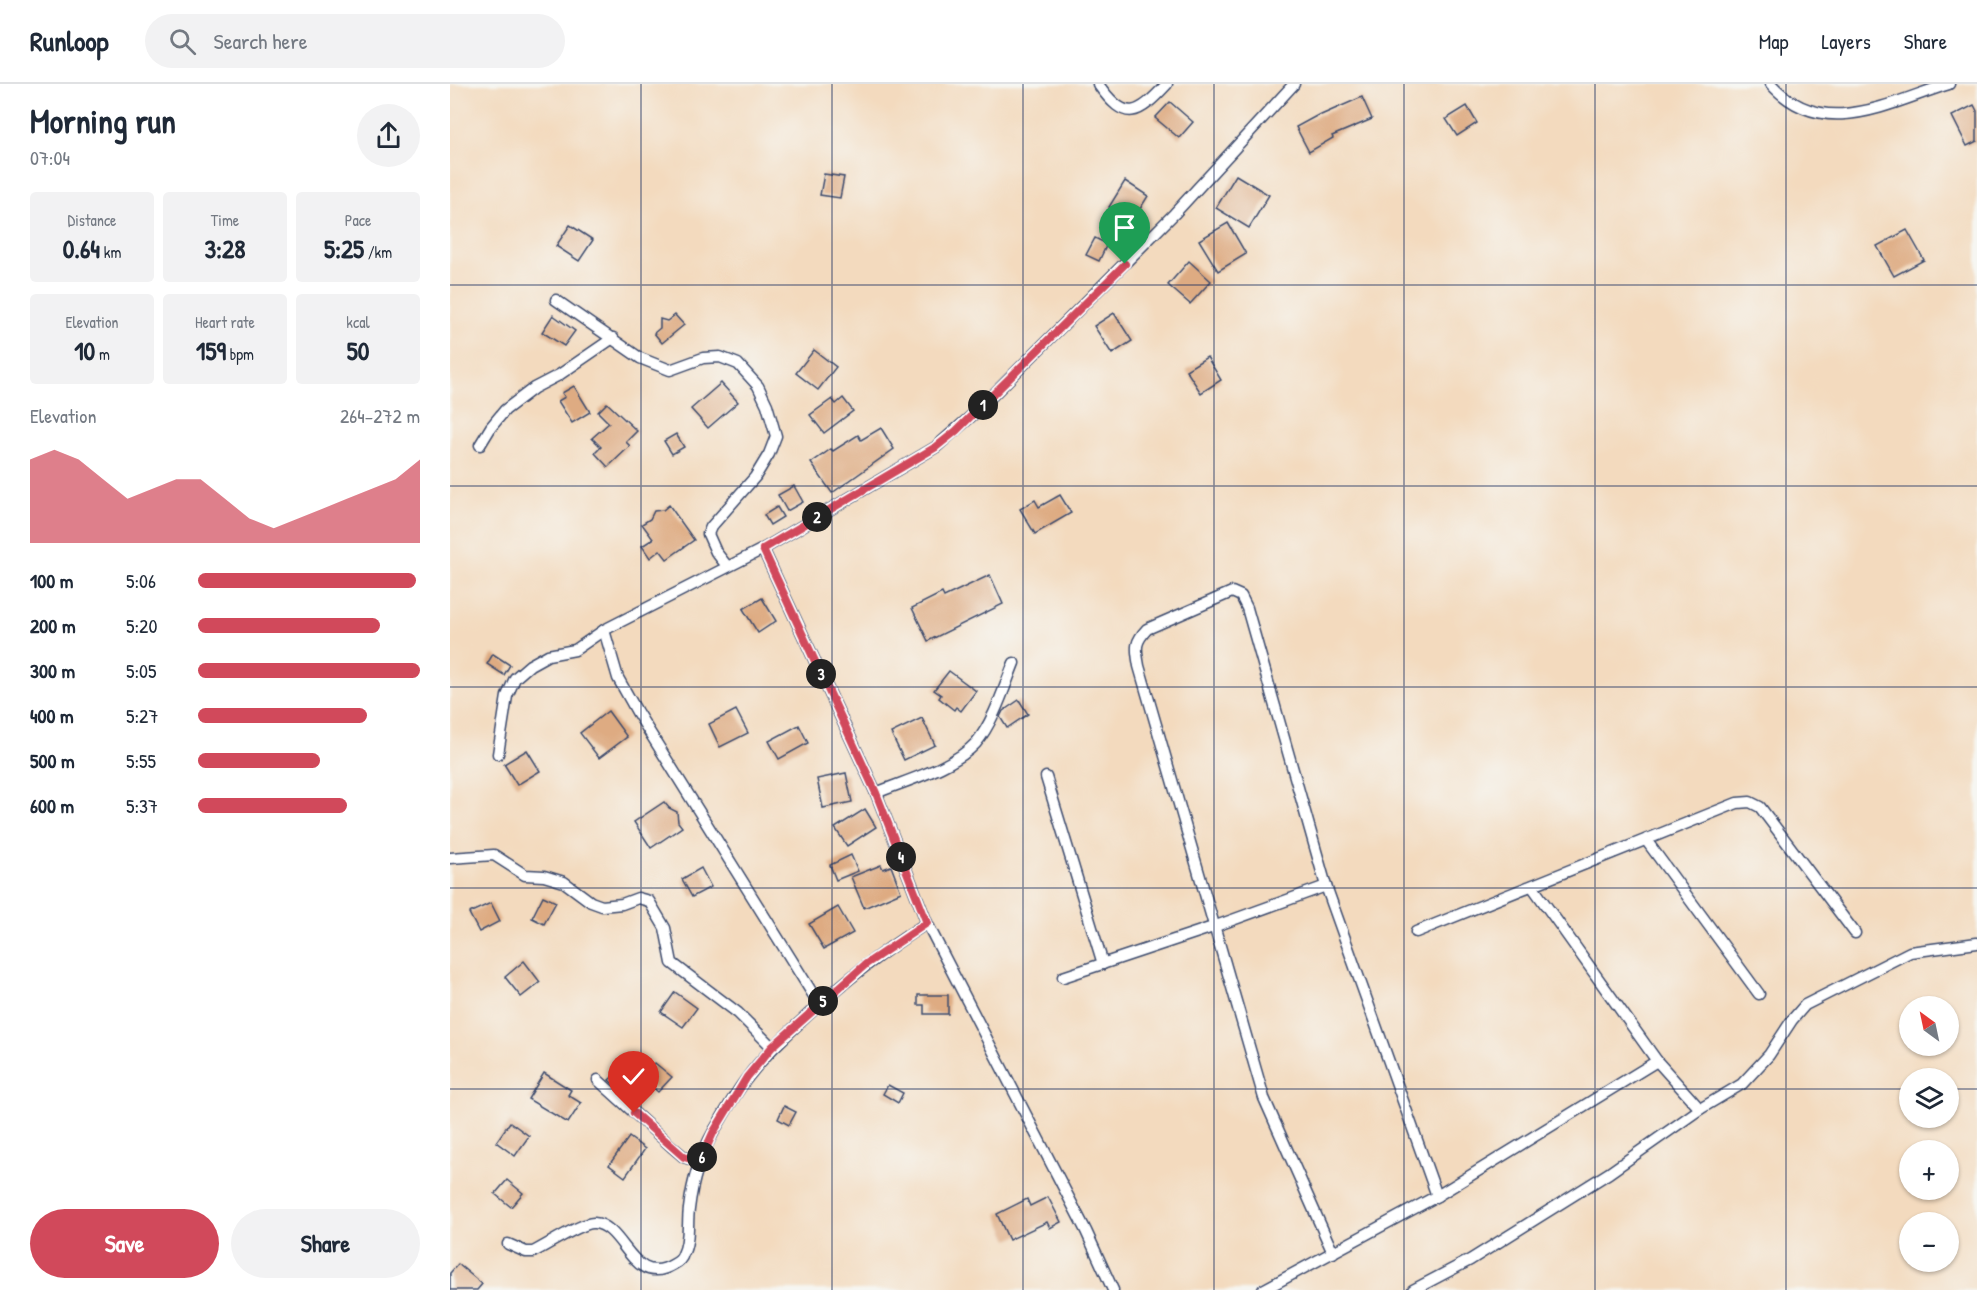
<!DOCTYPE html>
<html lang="en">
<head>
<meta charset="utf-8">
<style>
	body { margin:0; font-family:"Patrick Hand",sans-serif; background:#f2f2f3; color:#1f2937; height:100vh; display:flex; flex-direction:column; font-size:22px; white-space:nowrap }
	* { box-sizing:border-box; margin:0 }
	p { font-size:20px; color:#747a83 }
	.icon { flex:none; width:33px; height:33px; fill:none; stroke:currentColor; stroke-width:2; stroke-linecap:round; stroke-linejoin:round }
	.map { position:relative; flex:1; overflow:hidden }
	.panel { display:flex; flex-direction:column; background:#fff; width:450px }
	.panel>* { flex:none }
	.needle { width:39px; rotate:327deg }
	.controls { position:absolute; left:1449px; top:912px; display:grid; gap:12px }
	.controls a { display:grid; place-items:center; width:60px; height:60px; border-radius:50%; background:#fff; box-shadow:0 2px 4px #0004; font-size:30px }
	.pin { position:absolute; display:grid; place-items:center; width:51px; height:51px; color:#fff; margin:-62px -26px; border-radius:50% 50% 50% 0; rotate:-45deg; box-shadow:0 0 6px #0007 }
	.pin .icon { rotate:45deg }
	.km { position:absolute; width:30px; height:30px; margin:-15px; border-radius:50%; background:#222; color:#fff; font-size:16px; line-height:30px; text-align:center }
	.round { display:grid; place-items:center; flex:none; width:63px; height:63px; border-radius:32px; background:#f2f2f3 }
	.headline { display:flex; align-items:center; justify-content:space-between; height:102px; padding:0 30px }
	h1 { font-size:33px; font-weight:700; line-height:45px }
	.metrics { display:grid; grid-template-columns:repeat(3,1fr); gap:9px; height:102px; padding:6px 30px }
	.metrics div { display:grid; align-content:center; border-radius:6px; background:#f2f2f3; text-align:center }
	.metrics b { font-size:26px; font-weight:700 }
	.metrics small { font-size:16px; font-weight:400 }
	.metrics p { font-size:16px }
	.chart { height:168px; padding:12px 30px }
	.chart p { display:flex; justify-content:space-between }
	.chart svg { width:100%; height:108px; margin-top:6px; fill:#d1495b; opacity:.7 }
	.button { display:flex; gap:12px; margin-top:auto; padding:12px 30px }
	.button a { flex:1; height:69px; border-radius:36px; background:#d1495b; color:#fff; font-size:24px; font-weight:700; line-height:69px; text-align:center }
	.button a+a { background:#f2f2f3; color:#1f2937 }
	ul { padding:0 30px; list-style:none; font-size:20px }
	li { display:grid; grid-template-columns:96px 72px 1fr; align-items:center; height:45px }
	li i { height:15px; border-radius:8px; background:#d1495b }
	header { display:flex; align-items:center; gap:36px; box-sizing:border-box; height:84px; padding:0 30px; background:#fff; border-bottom:2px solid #e0e1e3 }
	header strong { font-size:28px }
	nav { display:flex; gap:33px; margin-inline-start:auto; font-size:21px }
	.search { width:420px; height:54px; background:#f2f2f3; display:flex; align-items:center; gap:15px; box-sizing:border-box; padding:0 21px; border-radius:33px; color:#747a83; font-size:22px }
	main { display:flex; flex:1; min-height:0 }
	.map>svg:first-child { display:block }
	.building { fill:#deab82 }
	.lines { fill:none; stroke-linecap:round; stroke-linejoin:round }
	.minor-casing { stroke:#3b496c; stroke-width:13 }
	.minor { stroke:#fff; stroke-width:10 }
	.route-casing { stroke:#fff; stroke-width:12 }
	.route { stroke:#d1495b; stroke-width:8 }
	.grid { fill:none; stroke:#1b2f5e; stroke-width:1.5; stroke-opacity:0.55 }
</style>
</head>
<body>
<header>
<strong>Runloop</strong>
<div class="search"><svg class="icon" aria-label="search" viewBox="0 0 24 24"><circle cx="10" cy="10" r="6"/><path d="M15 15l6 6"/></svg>Search here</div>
<nav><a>Map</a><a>Layers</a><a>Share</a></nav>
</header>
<main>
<section class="panel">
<div class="headline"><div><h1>Morning run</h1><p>07:04</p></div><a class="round"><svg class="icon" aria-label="share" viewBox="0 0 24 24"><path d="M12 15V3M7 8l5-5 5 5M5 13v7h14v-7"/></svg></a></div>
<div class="metrics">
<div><p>Distance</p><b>0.64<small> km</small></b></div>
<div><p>Time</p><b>3:28</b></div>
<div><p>Pace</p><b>5:25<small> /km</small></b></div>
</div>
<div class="metrics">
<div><p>Elevation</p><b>10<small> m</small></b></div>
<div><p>Heart rate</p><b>159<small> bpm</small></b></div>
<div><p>kcal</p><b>50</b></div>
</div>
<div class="chart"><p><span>Elevation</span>264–272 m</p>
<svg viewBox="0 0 160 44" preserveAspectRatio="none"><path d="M0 44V10L10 6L20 10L30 18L40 26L50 22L60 18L70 18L80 26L90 34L100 38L110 34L120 30L130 26L140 22L150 18L160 10V44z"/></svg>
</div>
<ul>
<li><b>100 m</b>5:06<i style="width:98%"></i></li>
<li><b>200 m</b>5:20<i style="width:82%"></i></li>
<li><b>300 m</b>5:05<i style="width:100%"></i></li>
<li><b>400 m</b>5:27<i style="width:76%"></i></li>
<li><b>500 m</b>5:55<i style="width:55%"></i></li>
<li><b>600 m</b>5:37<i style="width:67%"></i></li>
</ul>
<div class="button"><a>Save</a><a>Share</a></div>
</section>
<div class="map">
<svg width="1527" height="1206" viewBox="0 0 1527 1206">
	<rect width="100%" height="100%" fill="#f6f6f2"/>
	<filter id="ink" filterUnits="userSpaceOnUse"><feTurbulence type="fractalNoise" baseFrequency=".0167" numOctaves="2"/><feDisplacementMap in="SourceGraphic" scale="12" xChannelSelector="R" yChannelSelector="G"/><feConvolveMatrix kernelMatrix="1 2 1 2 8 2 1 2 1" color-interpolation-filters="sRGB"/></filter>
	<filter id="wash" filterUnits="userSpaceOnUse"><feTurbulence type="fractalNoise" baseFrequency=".008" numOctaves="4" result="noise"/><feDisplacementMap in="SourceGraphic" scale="24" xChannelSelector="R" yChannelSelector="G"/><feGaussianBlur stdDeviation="1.35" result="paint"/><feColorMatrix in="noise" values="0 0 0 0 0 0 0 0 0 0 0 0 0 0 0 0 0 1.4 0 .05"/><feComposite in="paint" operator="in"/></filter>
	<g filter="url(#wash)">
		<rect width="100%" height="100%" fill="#f3dabe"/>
		<g id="blocks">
			<g class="building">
				<polygon points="912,13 922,35 882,52 883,54 859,68 846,43 870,30 871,31"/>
				<polygon points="720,18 743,38 729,54 705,34"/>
				<polygon points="1524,21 1527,27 1527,57 1517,62 1502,32"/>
				<polygon points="1017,22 1027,39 1007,52 996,35"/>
				<polygon points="374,90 394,93 390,114 370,111"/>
				<polygon points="786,91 819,111 799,144 766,124"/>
				<polygon points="675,97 698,112 682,138 659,123"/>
				<polygon points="778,139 796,170 768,187 749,156"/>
				<polygon points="120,141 143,156 129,177 106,162"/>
				<polygon points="1457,146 1474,176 1444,192 1427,162"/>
				<polygon points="645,154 657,160 649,177 636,171"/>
				<polygon points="739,177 761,197 740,220 718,201"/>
				<polygon points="664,229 682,257 662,270 644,242"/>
				<polygon points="103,231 125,247 114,262 92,248"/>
				<polygon points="225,231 234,241 212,259 204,249 210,244 210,235 217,237"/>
				<polygon points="364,266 386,283 368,306 346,289"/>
				<polygon points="757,273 771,296 751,309 736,286"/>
				<polygon points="271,299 288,318 258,344 241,325"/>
				<polygon points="124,302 140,328 122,339 108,317 115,313 112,309"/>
				<polygon points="393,314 403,327 374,349 360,331 382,315 386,320"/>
				<polygon points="157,319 187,347 176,358 180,362 158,383 145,369 151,363 142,354 159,339 148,328"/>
				<polygon points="431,344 444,365 382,409 361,379 381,365 383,367 408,351 411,356"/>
				<polygon points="226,350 234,363 222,370 214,357"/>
				<polygon points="344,402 353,418 337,427 328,411"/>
				<polygon points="610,411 621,429 585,450 570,425 585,416 589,423"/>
				<polygon points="219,421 244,456 217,475 210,466 200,474 192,462 203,455 192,440 200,435 204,427 213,426"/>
				<polygon points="327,423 333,433 320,441 314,431"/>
				<polygon points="540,491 553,520 478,557 462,524 492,509 494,513"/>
				<polygon points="312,514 326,537 308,549 293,525"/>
				<polygon points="43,570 60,581 54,591 37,580"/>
				<polygon points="499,587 526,607 511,627 506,623 504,626 489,614 491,611 484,606"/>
				<polygon points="569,616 578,630 557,644 550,633 553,627"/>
				<polygon points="286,626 298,649 270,663 259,640"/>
				<polygon points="158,627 177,653 149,674 130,649"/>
				<polygon points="472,634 485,661 454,676 441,649"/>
				<polygon points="349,641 358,659 329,675 319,657"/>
				<polygon points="77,666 90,687 67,701 54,680"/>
				<polygon points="396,689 402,718 373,724 367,695"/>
				<polygon points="214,718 219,724 227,728 228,738 232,743 201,764 184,738"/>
				<polygon points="415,725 426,743 397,762 385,744"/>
				<polygon points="401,771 408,787 386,796 380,781"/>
				<polygon points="431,781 433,785 441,782 451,808 414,824 401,793"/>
				<polygon points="251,784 261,803 242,813 232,795"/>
				<polygon points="93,812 106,818 94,840 82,834"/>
				<polygon points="41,819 50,837 29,848 19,829"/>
				<polygon points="388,823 403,849 374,865 359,840"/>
				<polygon points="74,877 90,898 71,913 55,893"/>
				<polygon points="225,908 247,924 233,943 211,928"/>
				<polygon points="468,911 498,911 498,930 474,930 474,921 468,921"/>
				<polygon points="180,977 194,992 175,1010 159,996"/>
				<polygon points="205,979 222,993 208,1008 192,994"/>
				<polygon points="94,989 121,1006 118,1011 131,1019 118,1039 78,1015"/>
				<polygon points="438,1001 453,1009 448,1019 433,1010"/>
				<polygon points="334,1022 346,1028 339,1041 328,1035"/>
				<polygon points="60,1038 79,1052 65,1072 46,1058"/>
				<polygon points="179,1053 195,1065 175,1093 159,1081"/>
				<polygon points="57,1096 73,1109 61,1123 45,1110"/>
				<polygon points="598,1113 611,1138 600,1144 597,1138 559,1156 547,1130 577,1115 580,1122"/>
				<polygon points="8,1180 32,1200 27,1206 0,1206 0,1189"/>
			</g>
		</g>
	</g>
	<g filter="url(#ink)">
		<use href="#blocks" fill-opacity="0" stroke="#3b496c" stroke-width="1.5"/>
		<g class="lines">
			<g class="minor-casing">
				<g id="minor">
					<path d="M648 0C676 40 688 31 717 0"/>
					<path d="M1321 0C1373 58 1440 18 1499 0"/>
					<polyline points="106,216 190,274 220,286 253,274 270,273 288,280 308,302 317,321 326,352 319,370 305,393 261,443 258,450 266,468 277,482"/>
					<polyline points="30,361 41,343 55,326 84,304 109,291 163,254"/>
					<polyline points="313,465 426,709 477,839 636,1147 663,1206"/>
					<polyline points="154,546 168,594 187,628 369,920"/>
					<polyline points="48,670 57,612 65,594 80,581 98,571 125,566 154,546 313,465 486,363 526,328 724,130 844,0"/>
					<polyline points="596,693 653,880"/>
					<path d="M426 709C457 696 503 684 526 659 543 639 554 604 564 579"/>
					<polyline points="1196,756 1309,910"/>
					<polyline points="0,774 44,771 75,791 94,792 114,798 141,818 152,822 172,820 188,814 199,817 215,844 222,879 288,929 322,963"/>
					<polyline points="1082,802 1207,977 1250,1025"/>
					<polyline points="966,848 1287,719 1300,718 1310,723 1405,849"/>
					<polyline points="613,893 763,843 876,802"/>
					<polyline points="148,996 221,1062 234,1073 250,1078"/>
					<path d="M58 1160 76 1168H83C96 1162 132 1138 144 1139 175 1141 182 1206 224 1180 228 1178 232 1174 233 1170 240 1157 237 1139 239 1125 242 1098 251 1070 264 1047 275 1029 285 1009 298 993 312 974 328 959 345 943 386 904 429 869 477 839"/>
					<path d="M883 1169 814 1014 689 582C686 564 684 559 697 545L782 508 791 512 797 524 876 802 987 1112"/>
					<polyline points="813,1206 987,1112 1207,977"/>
					<polyline points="963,1206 1020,1176 1159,1089 1250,1025 1292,1000 1319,971 1342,936 1355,921 1460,868 1527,859"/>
				</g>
			</g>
			<use href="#minor" class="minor"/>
		</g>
	</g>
	<g class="lines" filter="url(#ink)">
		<g class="route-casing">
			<polyline id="route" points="184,1029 234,1073 250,1078 263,1049 297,993 322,963 416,880 477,839 426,709 313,465 486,363 506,347 675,180"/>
		</g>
		<use href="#route" class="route"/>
	</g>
	<path class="grid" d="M191 0V1206M382 0V1206M573 0V1206M764 0V1206M954 0V1206M1145 0V1206M1336 0V1206M0 201H1527M0 402H1527M0 603H1527M0 804H1527M0 1005H1460M1498 1005H1527"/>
</svg>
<div class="controls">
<a><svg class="needle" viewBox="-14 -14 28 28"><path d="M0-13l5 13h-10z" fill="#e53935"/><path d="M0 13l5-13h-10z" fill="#747a83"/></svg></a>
<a><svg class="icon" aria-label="layers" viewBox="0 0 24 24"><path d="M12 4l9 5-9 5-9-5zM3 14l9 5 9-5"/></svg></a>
<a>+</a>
<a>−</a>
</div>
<div class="pin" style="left:675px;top:180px;background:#1e9e55"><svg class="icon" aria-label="arrive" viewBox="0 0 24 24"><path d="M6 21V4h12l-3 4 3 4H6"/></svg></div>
<div class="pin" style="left:184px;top:1029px;background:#d93025"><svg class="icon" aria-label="check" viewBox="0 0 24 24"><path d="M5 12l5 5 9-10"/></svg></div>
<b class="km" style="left:533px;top:321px">1</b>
<b class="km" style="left:367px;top:433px">2</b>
<b class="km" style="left:371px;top:590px">3</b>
<b class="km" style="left:451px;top:773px">4</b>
<b class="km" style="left:373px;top:917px">5</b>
<b class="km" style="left:252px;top:1073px">6</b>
</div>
</main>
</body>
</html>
